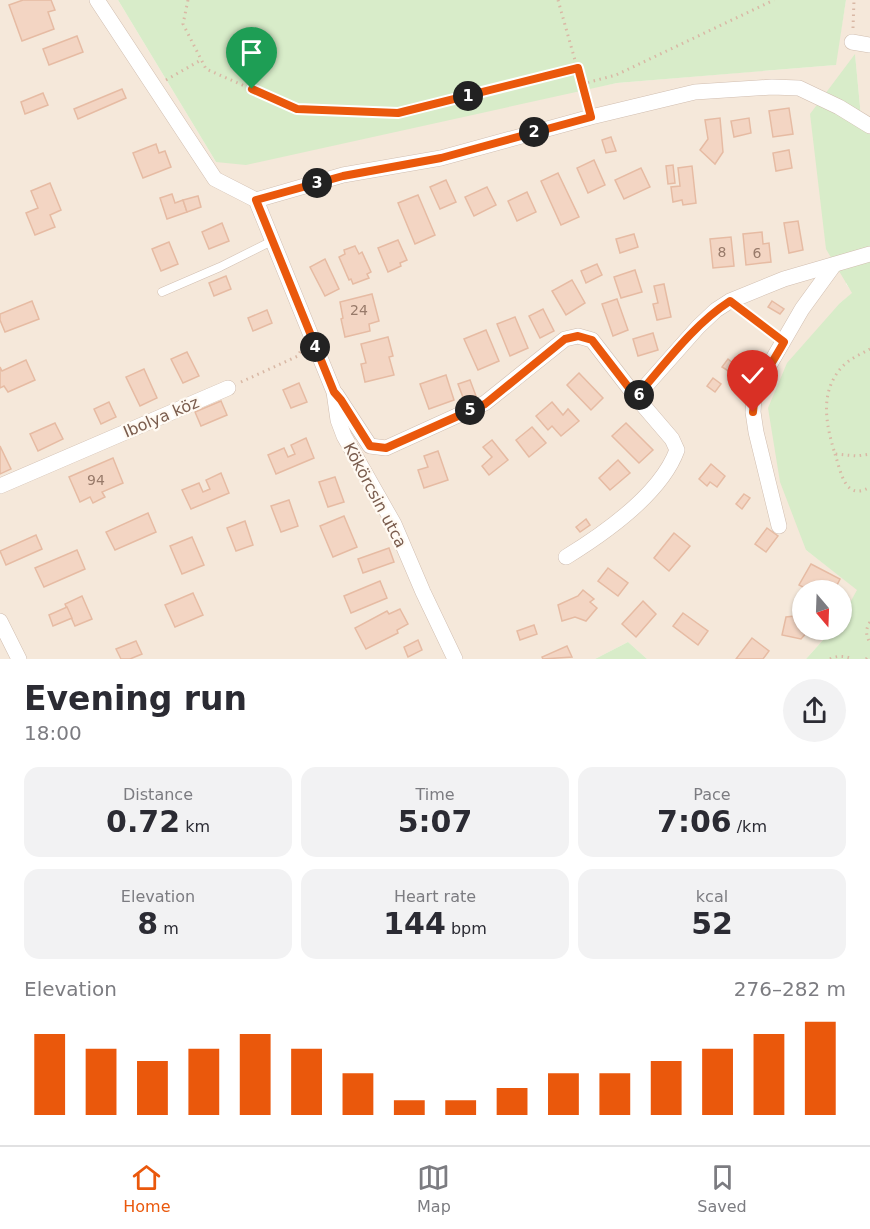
<!DOCTYPE html>
<html lang="en">
<head>
<meta charset="utf-8">
<style>
	body { margin:0; font-family:"DejaVu Sans",sans-serif; background:#f2f2f3; color:#2b2b33; height:100vh; display:flex; flex-direction:column; font-size:22px; white-space:nowrap }
	* { box-sizing:border-box; margin:0 }
	p { font-size:20px; color:#7c7c81 }
	.icon { flex:none; width:33px; height:33px; fill:none; stroke:currentColor; stroke-width:2; stroke-linecap:round; stroke-linejoin:round }
	.map { position:relative; height:659px; overflow:hidden }
	.sheet { display:flex; flex-direction:column; background:#fff; flex:1 }
	.sheet>* { flex:none }
	.needle { width:39px; rotate:161deg }
	.tools { position:absolute; left:792px; top:580px; display:grid; gap:12px }
	.tools a { display:grid; place-items:center; width:60px; height:60px; border-radius:50%; background:#fff; box-shadow:0 2px 4px #0004; font-size:30px }
	.pin { position:absolute; display:grid; place-items:center; width:51px; height:51px; color:#fff; margin:-62px -26px; border-radius:50% 50% 50% 0; rotate:-45deg; box-shadow:0 0 6px #0007 }
	.pin .icon { rotate:45deg }
	.km { position:absolute; width:30px; height:30px; margin:-15px; border-radius:50%; background:#222; color:#fff; font-size:16px; line-height:30px; text-align:center }
	.round { display:grid; place-items:center; flex:none; width:63px; height:63px; border-radius:32px; background:#f2f2f3 }
	.headline { display:flex; align-items:center; justify-content:space-between; height:102px; padding:0 24px }
	h1 { font-size:33px; font-weight:800; line-height:45px }
	.stats { display:grid; grid-template-columns:repeat(3,1fr); gap:9px; height:102px; padding:6px 24px }
	.stats div { display:grid; align-content:center; border-radius:15px; background:#f2f2f3; text-align:center }
	.stats b { font-size:30px; font-weight:800 }
	.stats small { font-size:16px; font-weight:400 }
	.stats p { font-size:16px }
	.chart { height:168px; padding:12px 24px }
	.chart p { display:flex; justify-content:space-between }
	.chart svg { width:100%; height:108px; margin-top:6px; stroke:#ea580c; stroke-width:6 }
	.tabs { display:flex; justify-content:space-around; align-items:center; height:84px; border-top:2px solid #e1e1e2; background:#fff; font-size:16px; color:#7c7c81 }
	.tabs a { display:grid; justify-items:center; gap:3px }
	.tabs .on { color:#ea580c }
	.map>svg:first-child { display:block }
	.residential { fill:#f5e8da }
	.green { fill:#d8ecc9 }
	.building { fill:#f3d5c3; stroke:#e6bba3; stroke-width:1.5 }
	.lines { fill:none; stroke-linecap:round; stroke-linejoin:round }
	.lane-casing { stroke:#d1beb0; stroke-width:9 }
	.street-casing { stroke:#d1beb0; stroke-width:16 }
	.path { stroke:#d9b8a5; stroke-width:3; stroke-dasharray:1.5 4.5; stroke-linecap:butt }
	.lane { stroke:#fff; stroke-width:8 }
	.street { stroke:#fff; stroke-width:15 }
	.route-casing { stroke:#fff; stroke-width:12 }
	.route { stroke:#ea580c; stroke-width:8 }
	.labels { text-anchor:middle; dominant-baseline:central; stroke-width:4.5; stroke-linejoin:round; paint-order:stroke }
	.number-label { font-size:14px; fill:#987a6a }
	.street-label { font-size:16px; fill:#7a5c4d; stroke:#fffaf3 }
</style>
</head>
<body>
<div class="map">
<svg width="870" height="659" viewBox="0 0 870 659">
	<rect width="100%" height="100%" fill="#fdf6ec"/>
	<polygon class="residential" points="0,0 118,0 216,162 617,83 835,65 846,0 870,0 870,119 861,117 855,55 846,284 853,293 840,303 806,550 858,590 842,617 842,591 802,591 802,630 832,630 806,659 647,659 628,642 595,659 0,659"/>
	<g class="green">
		<polygon points="118,0 846,0 836,65 617,83 246,165 216,162"/>
		<polygon points="855,54 861,117 870,119 870,659 806,659 832,630 842,630 842,617 857,590 806,550 780,482 768,408 787,363 840,303 852,293 826,249 810,114"/>
		<polygon points="628,642 647,659 595,659"/>
	</g>
	<g class="building">
		<polygon points="23,0 51,0 55,10 48,12 54,29 22,41 9,5"/>
		<polygon points="77,36 83,52 49,65 43,49"/>
		<polygon points="122,89 126,98 78,119 74,109"/>
		<polygon points="43,93 48,105 25,114 21,102"/>
		<polygon points="789,108 793,134 773,137 769,111"/>
		<polygon points="720,118 723,152 715,164 700,150 708,139 705,120"/>
		<polygon points="749,118 751,133 734,137 731,121"/>
		<polygon points="611,137 616,151 606,153 602,140"/>
		<polygon points="156,144 159,153 165,151 171,167 143,178 133,153"/>
		<polygon points="789,150 792,168 776,171 773,153"/>
		<polygon points="594,160 605,185 588,193 577,168"/>
		<polygon points="673,165 675,183 668,184 666,166"/>
		<polygon points="692,166 696,203 683,205 682,200 673,202 671,187 680,186 678,168"/>
		<polygon points="641,168 650,187 624,199 615,180"/>
		<polygon points="558,173 579,217 561,225 541,181"/>
		<polygon points="446,180 456,202 440,209 430,187"/>
		<polygon points="50,183 61,210 50,215 55,227 35,235 26,213 38,208 31,191"/>
		<polygon points="487,187 496,205 474,216 465,197"/>
		<polygon points="527,192 536,212 517,221 508,201"/>
		<polygon points="172,194 175,203 183,200 187,212 167,219 160,198"/>
		<polygon points="418,195 435,235 415,244 398,203"/>
		<polygon points="198,196 201,207 187,212 183,200"/>
		<polygon points="798,221 803,250 789,253 784,223"/>
		<polygon points="222,223 229,241 209,249 202,232"/>
		<polygon points="762,232 763,244 769,243 771,262 746,265 743,234"/>
		<polygon points="634,234 638,247 620,253 616,239"/>
		<polygon points="731,237 734,266 713,268 710,239"/>
		<polygon points="398,240 407,260 400,263 401,266 388,272 378,248"/>
		<polygon points="169,242 178,264 161,271 152,249"/>
		<polygon points="355,246 359,254 362,252 371,272 367,274 369,278 353,284 351,279 349,280 339,257 345,254 344,250"/>
		<polygon points="325,259 339,289 325,296 310,267"/>
		<polygon points="597,264 602,275 586,283 581,271"/>
		<polygon points="635,270 642,292 621,298 614,277"/>
		<polygon points="226,276 231,289 214,296 209,283"/>
		<polygon points="572,280 585,303 566,315 552,291"/>
		<polygon points="664,284 671,317 657,320 653,304 658,303 654,286"/>
		<polygon points="372,294 379,321 369,324 370,331 345,337 341,319 343,318 340,302"/>
		<polygon points="617,299 628,330 613,336 602,304"/>
		<polygon points="32,301 39,319 5,332 0,320 0,314"/>
		<polygon points="772,301 784,309 780,314 768,307"/>
		<polygon points="543,309 554,331 540,338 529,316"/>
		<polygon points="267,310 272,323 253,331 248,318"/>
		<polygon points="515,317 528,348 510,356 497,324"/>
		<polygon points="486,330 499,361 478,370 464,339"/>
		<polygon points="653,333 658,350 638,356 633,339"/>
		<polygon points="388,337 393,356 389,357 394,375 365,382 361,364 366,363 361,344"/>
		<polygon points="187,352 199,376 183,383 171,359"/>
		<polygon points="728,359 735,365 730,372 722,367"/>
		<polygon points="26,360 35,380 8,392 4,386 0,388 0,367 2,371"/>
		<polygon points="144,369 157,398 140,406 126,377"/>
		<polygon points="579,373 603,398 591,410 567,385"/>
		<polygon points="446,375 454,400 429,409 420,384"/>
		<polygon points="713,378 721,384 715,392 707,386"/>
		<polygon points="470,380 476,396 464,400 458,384"/>
		<polygon points="299,383 307,402 291,408 283,390"/>
		<polygon points="221,401 227,415 201,426 195,412"/>
		<polygon points="109,402 116,417 101,424 94,409"/>
		<polygon points="552,402 563,415 568,409 579,421 561,436 552,426 548,430 536,416"/>
		<polygon points="55,423 63,439 38,451 30,434"/>
		<polygon points="626,423 653,450 639,463 612,436"/>
		<polygon points="532,427 546,443 529,457 516,440"/>
		<polygon points="306,438 314,458 276,474 268,455 284,448 288,457 295,454 291,445"/>
		<polygon points="492,440 508,460 489,475 482,466 492,457 483,447"/>
		<polygon points="0,446 11,469 0,474"/>
		<polygon points="438,451 448,480 424,488 418,470 428,467 424,456"/>
		<polygon points="113,458 123,483 102,492 105,497 93,503 90,497 80,502 69,477"/>
		<polygon points="618,460 630,473 610,490 599,478"/>
		<polygon points="711,464 725,476 717,487 710,482 707,486 699,479"/>
		<polygon points="221,473 229,493 191,509 182,490 199,483 203,492 210,489 206,480"/>
		<polygon points="335,477 344,502 328,507 319,482"/>
		<polygon points="744,494 750,498 742,509 736,504"/>
		<polygon points="289,500 298,526 281,532 271,506"/>
		<polygon points="148,513 156,532 115,550 106,532"/>
		<polygon points="344,516 357,547 333,557 320,526"/>
		<polygon points="586,519 590,525 580,532 576,527"/>
		<polygon points="245,521 253,545 236,551 227,528"/>
		<polygon points="767,528 778,536 766,552 755,544"/>
		<polygon points="674,533 690,546 669,571 654,558"/>
		<polygon points="36,535 42,549 6,565 0,551"/>
		<polygon points="192,537 204,565 182,574 170,546"/>
		<polygon points="389,548 394,562 363,573 358,559"/>
		<polygon points="77,550 85,569 44,587 35,568"/>
		<polygon points="811,564 840,579 834,591 810,591 799,585"/>
		<polygon points="608,568 628,583 618,596 598,581"/>
		<polygon points="380,581 387,598 351,613 344,596"/>
		<polygon points="583,590 594,599 590,602 597,608 586,621 575,617 562,621 558,605 578,596"/>
		<polygon points="193,593 203,615 175,627 165,605"/>
		<polygon points="82,596 92,619 75,626 65,604"/>
		<polygon points="643,601 656,614 636,637 622,624"/>
		<polygon points="802,606 802,630 809,630 801,639 782,635 786,617 795,616"/>
		<polygon points="67,607 72,618 53,626 49,615"/>
		<polygon points="400,609 408,624 397,630 398,633 366,649 355,628 387,611 389,614"/>
		<polygon points="683,613 708,631 698,645 673,626"/>
		<polygon points="534,625 537,634 520,640 517,631"/>
		<polygon points="752,638 769,651 763,659 736,659"/>
		<polygon points="418,640 422,650 408,657 404,647"/>
		<polygon points="136,641 142,654 130,659 121,659 116,649"/>
		<polygon points="567,646 572,657 543,659 542,657"/>
	</g>
	<g class="lines">
		<g class="lane-casing">
			<polyline id="lane" points="162,292 220,267 274,240"/>
		</g>
		<g class="street-casing">
			<g id="street">
				<polyline points="97,0 215,179 256,200 334,392 338,420 344,436 394,524 423,592 455,659"/>
				<polyline points="852,42 870,45"/>
				<polyline points="256,200 343,175 441,158 591,117 695,92 772,87 799,88 839,107 870,126"/>
				<path d="M336 394 370 446 386 448 485 403 565 339 578 336 592 340 636 397 672 439 677 450C661 494 605 533 566 557"/>
				<polyline points="636,397 698,327 716,310 730,301 784,279 870,254"/>
				<polyline points="0,486 228,388"/>
				<polyline points="779,526 756,432 753,412 754,397 759,383 802,309 834,265"/>
				<polyline points="0,621 19,659"/>
			</g>
		</g>
		<g class="path">
			<polyline points="188,0 183,24 206,69 297,109 398,113 578,68"/>
			<polyline points="558,0 587,103"/>
			<polyline points="853,28 854,0"/>
			<polyline points="166,80 201,60"/>
			<polyline points="582,84 616,75 774,0"/>
			<polyline points="742,311 773,334"/>
			<path d="M870 349C861 354 849 359 842 367 819 392 826 425 835 454L857 456 870 454"/>
			<polyline points="241,382 298,356 302,348"/>
			<path d="M835 454C841 472 845 502 870 487"/>
			<path d="M870 622C865 630 866 635 870 643"/>
			<path d="M830 659C837 655 846 656 853 659"/>
			<polyline points="866,659 870,655"/>
		</g>
		<use href="#lane" class="lane"/>
		<use href="#street" class="street"/>
	</g>
	<g class="lines">
		<g class="route-casing">
			<path id="route" d="M252 89 297 109 398 113 578 68 591 117 441 158 343 176 256 200 334 392 341 400 370 446 386 448 485 404 565 339 578 336 592 340 636 397C665 364 693 325 730 301L784 342C771 366 755 384 753 412"/>
		</g>
		<use href="#route" class="route"/>
	</g>
	<g class="labels">
		<g class="number-label">
			<text x="722" y="252">8</text>
			<text x="757" y="253">6</text>
			<text x="359" y="310">24</text>
			<text x="96" y="480">94</text>
		</g>
		<g class="street-label">
			<text transform="translate(161 417) rotate(-23)">Ibolya köz</text>
			<text transform="translate(375 495) rotate(62)">Kökörcsin utca</text>
		</g>
	</g>
</svg>
<div class="tools">
<a><svg class="needle" viewBox="-14 -14 28 28"><path d="M0-13l5 13h-10z" fill="#e53935"/><path d="M0 13l5-13h-10z" fill="#7c7c81"/></svg></a>
</div>
<div class="pin" style="left:252px;top:89px;background:#1e9e55"><svg class="icon" aria-label="arrive" viewBox="0 0 24 24"><path d="M6 21V4h12l-3 4 3 4H6"/></svg></div>
<div class="pin" style="left:753px;top:412px;background:#d93025"><svg class="icon" aria-label="check" viewBox="0 0 24 24"><path d="M5 12l5 5 9-10"/></svg></div>
<b class="km" style="left:468px;top:96px">1</b>
<b class="km" style="left:534px;top:132px">2</b>
<b class="km" style="left:317px;top:183px">3</b>
<b class="km" style="left:315px;top:347px">4</b>
<b class="km" style="left:470px;top:410px">5</b>
<b class="km" style="left:639px;top:395px">6</b>
</div>
<section class="sheet">
<div class="headline"><div><h1>Evening run</h1><p>18:00</p></div><a class="round"><svg class="icon" aria-label="share" viewBox="0 0 24 24"><path d="M12 15V3M7 8l5-5 5 5M5 13v7h14v-7"/></svg></a></div>
<div class="stats">
<div><p>Distance</p><b>0.72<small> km</small></b></div>
<div><p>Time</p><b>5:07</b></div>
<div><p>Pace</p><b>7:06<small> /km</small></b></div>
</div>
<div class="stats">
<div><p>Elevation</p><b>8<small> m</small></b></div>
<div><p>Heart rate</p><b>144<small> bpm</small></b></div>
<div><p>kcal</p><b>52</b></div>
</div>
<div class="chart"><p><span>Elevation</span>276–282 m</p>
<svg viewBox="0 0 160 44" preserveAspectRatio="none"><path d="M5 44V11M15 44V17M25 44V22M35 44V17M45 44V11M55 44V17M65 44V27M75 44V38M85 44V38M95 44V33M105 44V27M115 44V27M125 44V22M135 44V17M145 44V11M155 44V6"/></svg>
</div>
</section>
<nav class="tabs">
<a class="on"><svg class="icon" aria-label="home" viewBox="0 0 24 24"><path d="M3 11l9-7 9 7M6 9v11h12V9"/></svg>Home</a>
<a><svg class="icon" aria-label="map" viewBox="0 0 24 24"><path d="M3 6l6-2 6 2 6-2v14l-6 2-6-2-6 2zM9 4v14M15 6v14"/></svg>Map</a>
<a><svg class="icon" aria-label="saved" viewBox="0 0 24 24"><path d="M7 4h10v16l-5-4-5 4z"/></svg>Saved</a>
</nav>
</body>
</html>
